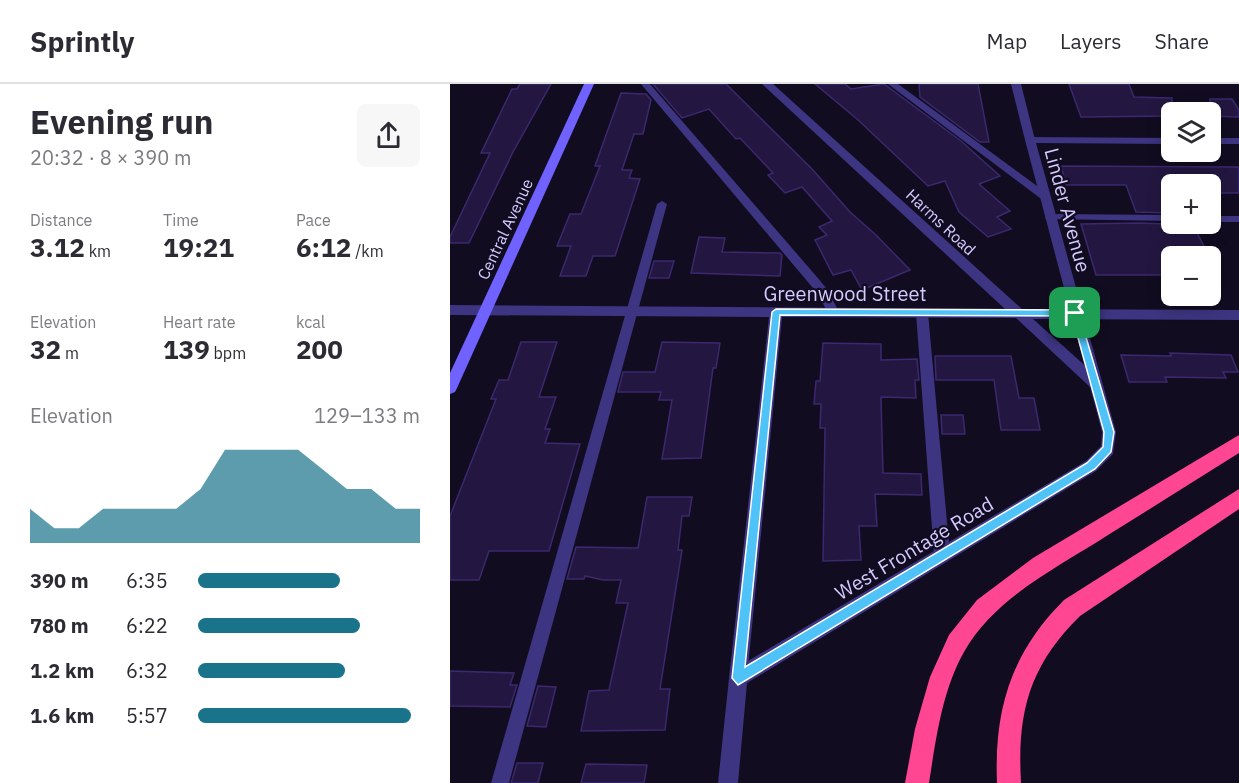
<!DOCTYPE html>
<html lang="en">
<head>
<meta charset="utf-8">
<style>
	body { margin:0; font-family:"IBM Plex Sans",sans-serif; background:#f7f7f7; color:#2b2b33; height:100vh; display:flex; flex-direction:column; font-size:22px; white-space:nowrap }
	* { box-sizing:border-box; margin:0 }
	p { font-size:20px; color:#7c7c81 }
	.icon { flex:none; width:33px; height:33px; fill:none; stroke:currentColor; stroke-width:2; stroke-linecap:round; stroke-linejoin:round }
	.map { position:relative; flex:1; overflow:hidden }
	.panel { display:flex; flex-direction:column; background:#fff; width:450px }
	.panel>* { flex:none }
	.controls { position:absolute; left:711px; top:18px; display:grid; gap:12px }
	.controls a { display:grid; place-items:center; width:60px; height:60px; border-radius:9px; background:#fff; box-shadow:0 3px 15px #0003; font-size:30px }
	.pin { position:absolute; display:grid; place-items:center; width:51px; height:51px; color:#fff; margin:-26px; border-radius:12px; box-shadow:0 3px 9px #0006 }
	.round { display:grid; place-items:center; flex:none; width:63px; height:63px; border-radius:9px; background:#f7f7f7 }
	.headline { display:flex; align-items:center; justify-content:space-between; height:102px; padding:0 30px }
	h1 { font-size:33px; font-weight:800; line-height:45px }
	.figures { display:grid; grid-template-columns:repeat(3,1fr); gap:9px; height:102px; padding:6px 30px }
	.figures div { display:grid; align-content:center }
	.figures b { font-size:26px; font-weight:800 }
	.figures small { font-size:16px; font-weight:400 }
	.figures p { font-size:16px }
	.chart { height:168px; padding:12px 30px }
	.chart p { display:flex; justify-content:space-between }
	.chart svg { width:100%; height:108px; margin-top:6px; fill:#18738b; opacity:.7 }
	ul { padding:0 30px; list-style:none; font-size:20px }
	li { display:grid; grid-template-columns:96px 72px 1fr; align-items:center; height:45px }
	li i { height:15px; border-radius:8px; background:#18738b }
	header { display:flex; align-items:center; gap:36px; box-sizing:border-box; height:84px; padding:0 30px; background:#fff; border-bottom:2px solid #e1e1e2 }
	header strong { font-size:28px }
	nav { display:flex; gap:33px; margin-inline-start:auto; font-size:21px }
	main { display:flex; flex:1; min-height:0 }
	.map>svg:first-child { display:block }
	.building { fill:#231741; stroke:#3b286e; stroke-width:1.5 }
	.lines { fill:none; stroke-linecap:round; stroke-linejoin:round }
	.service { fill:#3d3581; fill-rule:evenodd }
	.minor { fill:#3d3581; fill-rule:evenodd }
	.tertiary { fill:#3d3581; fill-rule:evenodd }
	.secondary { fill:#7062ff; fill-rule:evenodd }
	.motorway { fill:#ff4692; fill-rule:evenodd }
	.route { fill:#4fc3f7; stroke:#fff; stroke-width:1.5; fill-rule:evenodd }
	.labels { text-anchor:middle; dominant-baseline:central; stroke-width:4.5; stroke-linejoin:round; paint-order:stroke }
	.far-street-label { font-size:16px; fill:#d4cbff; stroke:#110c20 }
	.street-label { font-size:20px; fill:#d4cbff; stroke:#110c20 }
</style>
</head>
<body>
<header>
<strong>Sprintly</strong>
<nav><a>Map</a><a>Layers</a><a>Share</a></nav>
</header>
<main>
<section class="panel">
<div class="headline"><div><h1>Evening run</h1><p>20:32 · 8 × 390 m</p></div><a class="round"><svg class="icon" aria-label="share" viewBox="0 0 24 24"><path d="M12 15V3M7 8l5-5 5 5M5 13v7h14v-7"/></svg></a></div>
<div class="figures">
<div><p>Distance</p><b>3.12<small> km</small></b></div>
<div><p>Time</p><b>19:21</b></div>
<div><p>Pace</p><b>6:12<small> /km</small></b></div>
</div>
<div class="figures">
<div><p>Elevation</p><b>32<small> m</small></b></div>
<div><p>Heart rate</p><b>139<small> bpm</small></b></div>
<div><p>kcal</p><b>200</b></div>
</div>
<div class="chart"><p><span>Elevation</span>129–133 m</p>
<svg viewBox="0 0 160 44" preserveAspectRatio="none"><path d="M0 44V30L10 38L20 38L30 30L40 30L50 30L60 30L70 22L80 6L90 6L100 6L110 6L120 14L130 22L140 22L150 30L160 30V44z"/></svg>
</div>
<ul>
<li><b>390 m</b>6:35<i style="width:64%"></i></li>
<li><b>780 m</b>6:22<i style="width:73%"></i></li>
<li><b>1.2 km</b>6:32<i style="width:66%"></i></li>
<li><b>1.6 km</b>5:57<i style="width:96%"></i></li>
</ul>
</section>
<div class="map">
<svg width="789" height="699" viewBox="0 0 789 699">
	<rect width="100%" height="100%" fill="#110c20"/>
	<g class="building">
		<polygon points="70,0 101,0 63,68 19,159 0,159 0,153 40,69 31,69 62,5 67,5"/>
		<polygon points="203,0 276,0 362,85 400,128 426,151 460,186 412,206 401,186 383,191 365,156 377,151 369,143 382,137 352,103 335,109 318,91 323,89 290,54 286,55 259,25 232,34"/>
		<polygon points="365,0 395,0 401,5 434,0 511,57 550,92 529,100 560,127 547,133 561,145 538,153 509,128 495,97 478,102 407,35"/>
		<polygon points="469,0 528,0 539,58 530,58 470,13"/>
		<polygon points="619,0 679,0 684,13 722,14 722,32 631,33"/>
		<polygon points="171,9 196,10 201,16 193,50 184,50 172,86 182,86 179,94 190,95 165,172 143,172 136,192 110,192 121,162 107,162 120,130 131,130 150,82 145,82"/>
		<polygon points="760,15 782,15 789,26 789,33 760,32"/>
		<polygon points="611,82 789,83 789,109 771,109 767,102 760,100 722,100 722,129 686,128 676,101 616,101"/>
		<polygon points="690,139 743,141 759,172 722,172 722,191 646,191 631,140"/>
		<polygon points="249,153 275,154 272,168 330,169 332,171 330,192 241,189"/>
		<polygon points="204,177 224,177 219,194 199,194"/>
		<polygon points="71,258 107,258 89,313 106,313 95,345 100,345 95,359 130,360 99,467 39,467 29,496 0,496 0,432 46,315 41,315 49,296 58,296"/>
		<polygon points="212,258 270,259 266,284 263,284 251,374 212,375 222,316 209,316 211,308 168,308 173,288 205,288"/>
		<polygon points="373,259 431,260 431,276 467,275 469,296 465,296 466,314 431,313 433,389 471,390 472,411 425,410 427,442 409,442 411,476 373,477 375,344 370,344 371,320 364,320 366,297 370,297"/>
		<polygon points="720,269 781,271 788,288 773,288 776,294 715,293 717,298 679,298 671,271 721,272"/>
		<polygon points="485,272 561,272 569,314 584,314 590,346 551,346 544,296 486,296"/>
		<polygon points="491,331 513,331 515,350 492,350"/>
		<polygon points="197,413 242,413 239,432 232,432 228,466 232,466 210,605 220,605 215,646 131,647 139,607 159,606 178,519 166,519 171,496 153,496 135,492 134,495 117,495 126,463 188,464"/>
		<polygon points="0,587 64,589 60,601 67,601 60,623 0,622"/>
		<polygon points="88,602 106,603 96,643 77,642"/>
		<polygon points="67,679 93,679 88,699 61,699"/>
		<polygon points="136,680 197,681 194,699 131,699"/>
	</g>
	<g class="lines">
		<g class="service">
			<polygon points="191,0 200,0 367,193 377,205 389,228 387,231 379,231 368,210"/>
			<polygon points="438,0 448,0 598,110 598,114 590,114"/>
			<polygon points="212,117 217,120 59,699 41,699 207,120"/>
			<polygon points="600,130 722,131 722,137 596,135 595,133"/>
			<rect x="760" y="132" width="29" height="6"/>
			<polygon points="472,225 478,229 500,471 497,476 492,478 487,476 484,471 466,229"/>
		</g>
		<g class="minor">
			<polygon points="312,0 323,0 572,225 789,226 789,236 583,235 650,295 652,299 650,303 640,303 566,234 332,233 297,594 295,601 288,603 281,601 279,594 319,233 0,231 0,221 555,225"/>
			<polygon points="561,0 571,0 585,56 584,58 575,56"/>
		</g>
		<g class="tertiary">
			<polygon points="580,53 722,54 722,60 586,59 666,348 663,370 646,387 297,599 288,699 268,699 279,594 281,587 636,377 651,362 652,348 575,56"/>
			<rect x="760" y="54" width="29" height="6"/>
		</g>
		<polygon class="secondary" points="134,0 144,0 7,304 5,308 0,310 0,289"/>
		<g class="motorway">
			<path d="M789 351V369C745 396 702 424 658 451 607 484 545 513 514 568 492 607 486 655 479 699H455L465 645 480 593 499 551 527 516 583 474Z"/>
			<path d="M789 405V425L630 532C579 582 567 629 571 699H547C544 625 561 569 614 516Z"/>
		</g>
	</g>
	<path class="route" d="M326 225 628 226 664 348 661 368 645 385 288 601 282 594 322 228ZM330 231 622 232 654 348 653 363 637 379 295 583Z"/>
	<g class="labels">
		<g class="far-street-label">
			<text transform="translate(491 138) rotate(43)">Harms Road</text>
			<text transform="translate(55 145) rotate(-65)">Central Avenue</text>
		</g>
		<g class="street-label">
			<text transform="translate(618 126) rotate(75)">Linder Avenue</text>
			<text x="395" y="209">Greenwood Street</text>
			<text transform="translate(464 464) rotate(-31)">West Frontage Road</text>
		</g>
	</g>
</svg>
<div class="controls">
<a><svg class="icon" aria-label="layers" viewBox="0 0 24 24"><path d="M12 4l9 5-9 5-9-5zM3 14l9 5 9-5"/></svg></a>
<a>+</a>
<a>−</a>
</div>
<div class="pin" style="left:625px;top:229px;background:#1e9e55"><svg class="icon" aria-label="arrive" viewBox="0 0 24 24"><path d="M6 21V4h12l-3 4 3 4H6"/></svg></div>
</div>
</main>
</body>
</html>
